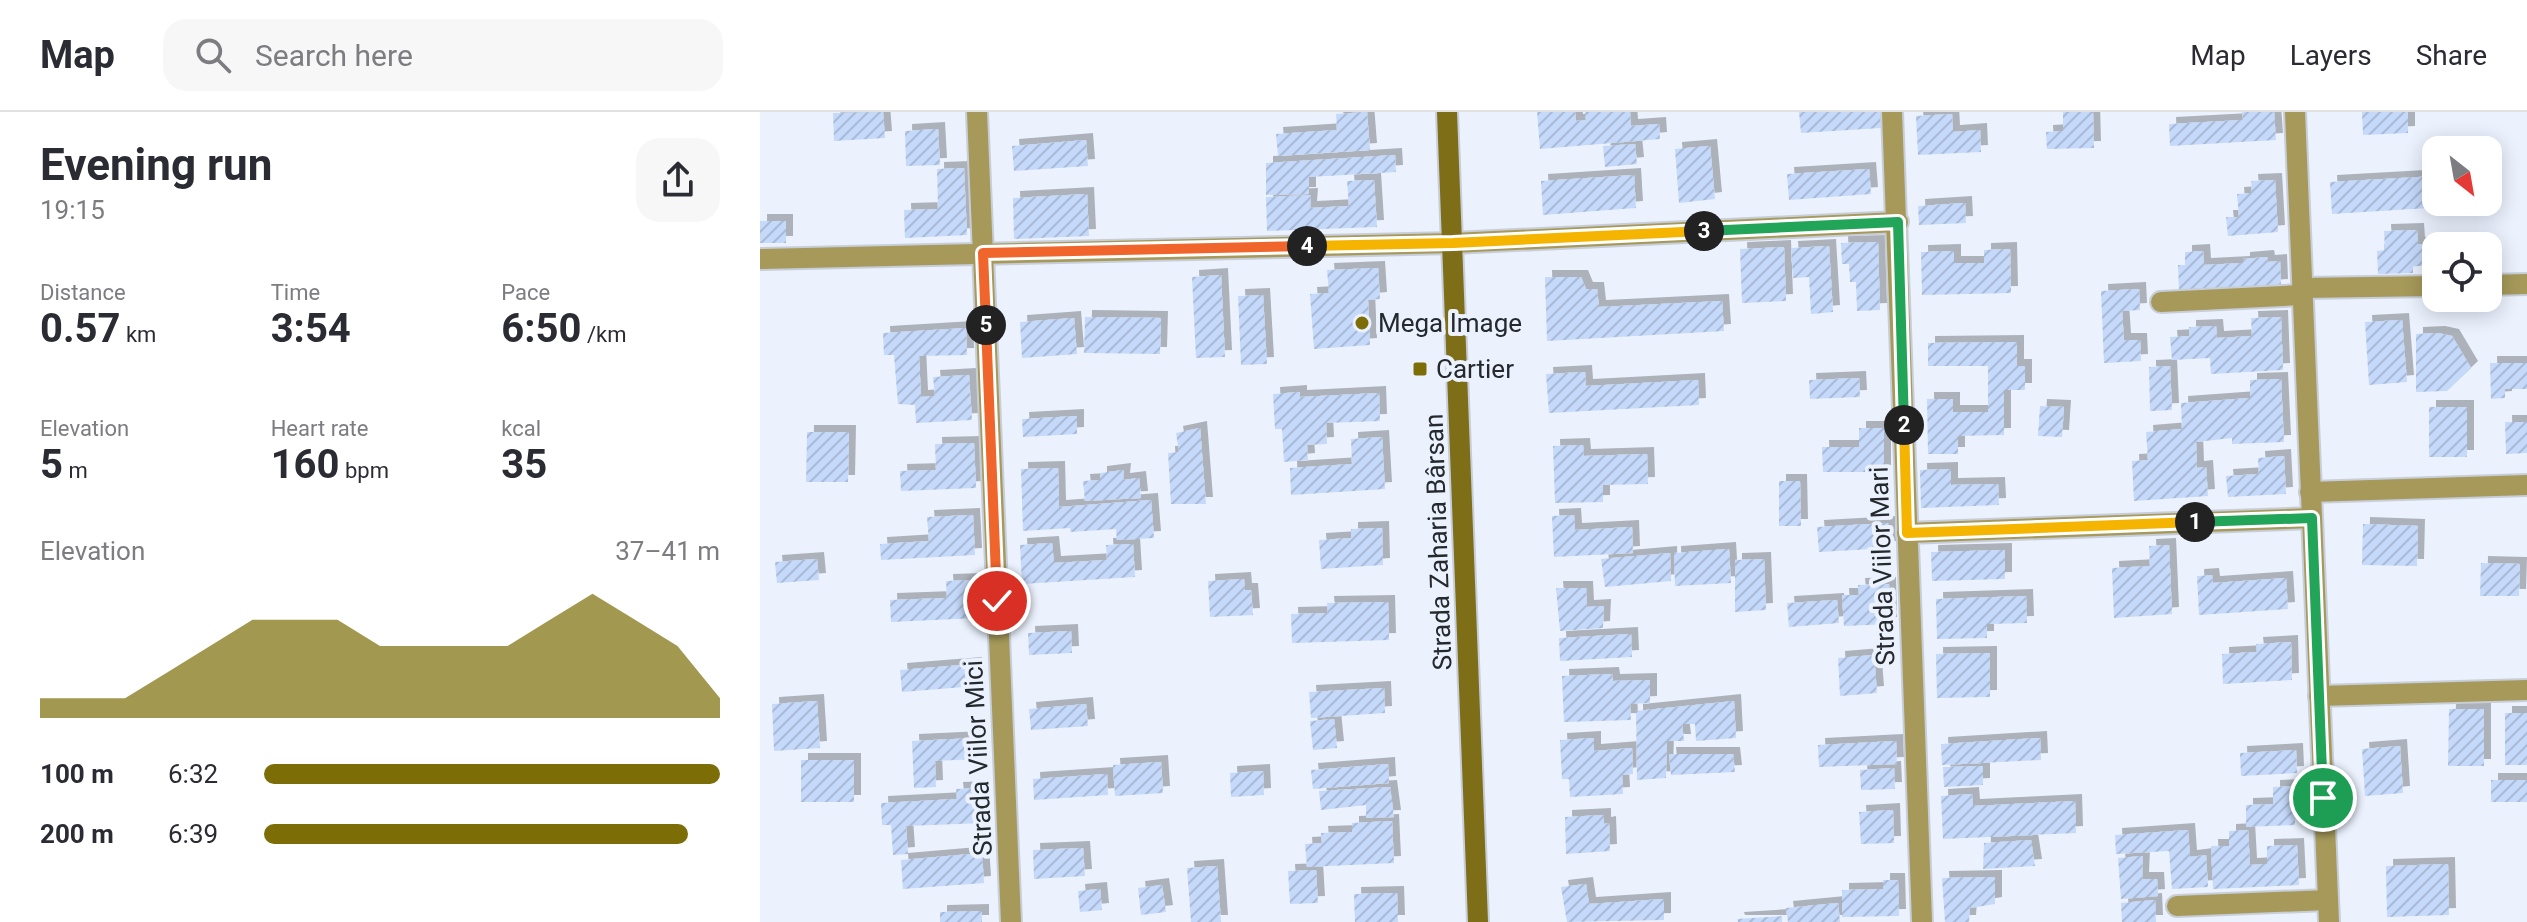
<!DOCTYPE html>
<html lang="en">
<head>
<meta charset="utf-8">
<style>
	body { margin:0; font-family:Roboto,sans-serif; background:#f7f7f7; color:#2b2b33; height:100vh; display:flex; flex-direction:column; font-size:30px; white-space:nowrap }
	* { box-sizing:border-box; margin:0 }
	p { font-size:26px; color:#7c7c81 }
	.icon { flex:none; width:44px; height:44px; fill:none; stroke:currentColor; stroke-width:2; stroke-linecap:round; stroke-linejoin:round }
	.map { position:relative; flex:1; overflow:hidden }
	.sheet { display:flex; flex-direction:column; background:#fff; width:760px }
	.sheet>* { flex:none }
	.needle { width:52px; rotate:149deg }
	.tools { position:absolute; left:1662px; top:24px; display:grid; gap:16px }
	.tools a { display:grid; place-items:center; width:80px; height:80px; border-radius:16px; background:#fff; box-shadow:0 4px 20px #0003; font-size:40px }
	.pin { position:absolute; display:grid; place-items:center; width:68px; height:68px; color:#fff; margin:-34px; border:4px solid #fff; border-radius:50%; box-shadow:0 2px 8px #0007 }
	.km { position:absolute; width:40px; height:40px; margin:-20px; border-radius:50%; background:#222; color:#fff; font-size:22px; line-height:40px; text-align:center }
	.round { display:grid; place-items:center; flex:none; width:84px; height:84px; border-radius:24px; background:#f7f7f7 }
	.summary { display:flex; align-items:center; justify-content:space-between; height:136px; padding:0 40px }
	h1 { font-size:44px; font-weight:700; line-height:60px }
	.figures { display:grid; grid-template-columns:repeat(3,1fr); gap:12px; height:136px; padding:8px 40px }
	.figures div { display:grid; align-content:center }
	.figures b { font-size:40px; font-weight:700 }
	.figures small { font-size:22px; font-weight:400 }
	.figures p { font-size:22px }
	.chart { height:224px; padding:16px 40px }
	.chart p { display:flex; justify-content:space-between }
	.chart svg { width:100%; height:144px; margin-top:8px; fill:#7d6d07; opacity:.7 }
	ul { padding:0 40px; list-style:none; font-size:26px }
	li { display:grid; grid-template-columns:128px 96px 1fr; align-items:center; height:60px }
	li i { height:20px; border-radius:10px; background:#7d6d07 }
	header { display:flex; align-items:center; gap:48px; box-sizing:border-box; height:112px; padding:0 40px; background:#fff; border-bottom:2px solid #e1e1e2 }
	header strong { font-size:38px }
	nav { display:flex; gap:44px; margin-inline-start:auto; font-size:28px }
	.search { width:560px; height:72px; background:#f7f7f7; display:flex; align-items:center; gap:20px; box-sizing:border-box; padding:0 28px; border-radius:24px; color:#7c7c81; font-size:30px }
	main { display:flex; flex:1; min-height:0 }
	.map>svg:first-child { display:block }
	.building { fill:url(#building-hatch); filter:url(#shadow) }
	.lines { fill:none; stroke-linecap:round; stroke-linejoin:round }
	.minor-casing { stroke:#c7ced9; stroke-width:24 }
	.secondary-casing { stroke:#c7ced9; stroke-width:24 }
	.minor { stroke:#a6995a; stroke-width:20 }
	.secondary { stroke:#7e6e18; stroke-width:20 }
	.split-1-casing { stroke:#fff; stroke-width:16 }
	.split-2-casing { stroke:#fff; stroke-width:16 }
	.split-3-casing { stroke:#fff; stroke-width:16 }
	.split-4-casing { stroke:#fff; stroke-width:16 }
	.split-5-casing { stroke:#fff; stroke-width:16 }
	.split-6-casing { stroke:#fff; stroke-width:16 }
	.split-1 { stroke:#22a559; stroke-width:10 }
	.split-2 { stroke:#f5b400; stroke-width:10 }
	.split-3 { stroke:#22a559; stroke-width:10 }
	.split-4 { stroke:#f5b400; stroke-width:10 }
	.split-5 { stroke:#f0652b; stroke-width:10 }
	.split-6 { stroke:#f0652b; stroke-width:10 }
	.poi-dot { fill:#7d6d07; stroke:#ebf2fe; stroke-width:3 }
	.labels { text-anchor:middle; dominant-baseline:central; stroke-width:8; stroke-linejoin:round; paint-order:stroke }
	.poi-label { font-size:26px; fill:#25292e; stroke:#ebf2fe; text-anchor:start }
	.street-label { font-size:26px; fill:#25292e; stroke:#ebf2fe }
</style>
</head>
<body>
<header>
<strong>Map</strong>
<div class="search"><svg class="icon" aria-label="search" viewBox="0 0 24 24"><circle cx="10" cy="10" r="6"/><path d="M15 15l6 6"/></svg>Search here</div>
<nav><a>Map</a><a>Layers</a><a>Share</a></nav>
</header>
<main>
<section class="sheet">
<div class="summary"><div><h1>Evening run</h1><p>19:15</p></div><a class="round"><svg class="icon" aria-label="share" viewBox="0 0 24 24"><path d="M12 15V3M7 8l5-5 5 5M5 13v7h14v-7"/></svg></a></div>
<div class="figures">
<div><p>Distance</p><b>0.57<small> km</small></b></div>
<div><p>Time</p><b>3:54</b></div>
<div><p>Pace</p><b>6:50<small> /km</small></b></div>
</div>
<div class="figures">
<div><p>Elevation</p><b>5<small> m</small></b></div>
<div><p>Heart rate</p><b>160<small> bpm</small></b></div>
<div><p>kcal</p><b>35</b></div>
</div>
<div class="chart"><p><span>Elevation</span>37–41 m</p>
<svg viewBox="0 0 160 44" preserveAspectRatio="none"><path d="M0 44V38L10 38L20 38L30 30L40 22L50 14L60 14L70 14L80 22L90 22L100 22L110 22L120 14L130 6L140 14L150 22L160 38V44z"/></svg>
</div>
<ul>
<li><b>100 m</b>6:32<i style="width:100%"></i></li>
<li><b>200 m</b>6:39<i style="width:93%"></i></li>
</ul>
</section>
<div class="map">
<svg width="1767" height="810" viewBox="0 0 1767 810">
	<defs>
		<pattern id="building-hatch" width="6" height="6" patternUnits="userSpaceOnUse" patternTransform="scale(2)"><rect width="6" height="6" fill="#c5d9fa"/><path d="M-1 1l2-2M0 6l6-6M5 7l2-2" fill="none" stroke="#a9bad7"/></pattern>
		<filter id="shadow"><feDropShadow dx="7" dy="-7" stdDeviation="0" flood-color="#0004"/></filter>
	</defs>
	<rect width="100%" height="100%" fill="#ebf2fe"/>
	<g class="building">
		<polygon points="123,0 125,26 74,29 73,1"/>
		<polygon points="607,0 610,38 518,44 516,22 577,18 576,2"/>
		<polygon points="777,0 815,0 816,9 826,8 825,0 870,0 871,14 899,12 900,27 780,37"/>
		<polygon points="1039,0 1120,0 1121,16 1041,21"/>
		<polygon points="1303,0 1333,0 1334,36 1287,37 1286,20 1303,19"/>
		<polygon points="1482,0 1514,0 1516,28 1410,34 1409,12 1483,8"/>
		<polygon points="1602,0 1648,0 1648,21 1603,23"/>
		<polygon points="1192,2 1193,20 1220,18 1221,40 1158,43 1156,4"/>
		<polygon points="178,17 180,53 146,54 145,19"/>
		<polygon points="326,28 328,54 254,59 252,34"/>
		<polygon points="875,32 877,52 845,55 843,34"/>
		<polygon points="950,34 955,87 919,91 915,37"/>
		<polygon points="635,43 636,60 549,65 549,82 506,83 506,51"/>
		<polygon points="204,56 207,123 145,126 144,98 178,97 177,57"/>
		<polygon points="1109,57 1111,82 1029,88 1027,62"/>
		<polygon points="874,63 876,96 783,103 781,69"/>
		<polygon points="1676,64 1676,90 1684,90 1685,95 1572,102 1570,70"/>
		<polygon points="614,68 617,115 507,119 506,85 551,83 550,96 589,94 587,69"/>
		<polygon points="1515,68 1518,120 1468,124 1466,105 1479,105 1477,82 1492,81 1491,69"/>
		<polygon points="327,82 329,124 254,127 253,86"/>
		<polygon points="1205,91 1206,111 1159,113 1158,94"/>
		<rect x="0" y="109" width="26" height="22"/>
		<polygon points="1657,118 1658,132 1669,132 1669,154 1653,154 1653,161 1618,162 1617,139 1625,138 1624,119"/>
		<polygon points="1118,130 1120,198 1097,199 1096,170 1090,170 1089,152 1082,152 1081,131"/>
		<polygon points="1069,134 1073,200 1051,202 1049,165 1033,166 1031,136"/>
		<polygon points="1024,135 1026,189 982,191 980,137"/>
		<polygon points="1250,137 1251,181 1162,183 1161,140 1194,139 1194,151 1224,151 1224,138"/>
		<polygon points="1443,139 1444,153 1483,151 1483,147 1507,145 1508,150 1520,149 1521,174 1419,180 1418,153 1425,153 1425,140"/>
		<polygon points="618,156 620,187 608,188 610,233 554,237 550,182 569,181 567,158"/>
		<polygon points="461,163 465,245 436,246 432,165"/>
		<polygon points="785,165 821,165 826,177 837,177 839,195 962,189 964,219 787,229"/>
		<polygon points="1379,177 1380,198 1362,199 1364,228 1380,228 1381,249 1344,251 1341,179"/>
		<polygon points="503,183 507,252 481,253 478,184"/>
		<polygon points="325,205 401,206 400,242 324,241"/>
		<polygon points="1521,205 1523,258 1451,262 1450,246 1412,248 1410,225 1429,224 1429,215 1456,214 1457,226 1492,224 1491,206"/>
		<polygon points="314,206 317,242 262,246 260,210"/>
		<polygon points="1642,208 1647,270 1609,273 1605,210"/>
		<polygon points="206,216 207,243 159,244 161,285 175,284 173,265 209,263 212,308 156,311 155,293 138,292 134,243 124,243 123,221"/>
		<polygon points="1678,221 1692,224 1711,256 1687,279 1656,280 1656,222"/>
		<polygon points="1257,230 1257,254 1265,254 1265,278 1244,278 1244,323 1198,324 1198,342 1168,342 1167,287 1193,287 1193,300 1228,300 1228,254 1168,254 1168,231"/>
		<polygon points="1730,251 1767,251 1767,277 1745,277 1745,286 1731,287"/>
		<polygon points="1410,254 1412,298 1390,299 1389,255"/>
		<polygon points="825,260 826,274 938,268 939,293 789,301 786,262"/>
		<polygon points="1099,266 1100,285 1050,287 1049,268"/>
		<polygon points="1521,267 1524,330 1472,332 1472,326 1436,330 1437,356 1446,355 1448,384 1374,389 1372,349 1388,348 1386,320 1422,317 1421,291 1490,286 1490,268"/>
		<polygon points="540,280 540,285 619,281 620,309 566,311 567,332 547,333 548,348 524,350 522,317 515,317 513,282"/>
		<polygon points="1280,294 1304,295 1302,325 1278,324"/>
		<rect x="1669" y="295" width="38" height="50"/>
		<polygon points="317,304 317,322 263,325 262,307"/>
		<polygon points="1745,310 1767,310 1767,341 1746,342"/>
		<polygon points="440,316 446,392 411,392 408,341 419,340 416,321"/>
		<polygon points="1099,316 1124,316 1124,360 1063,360 1062,335 1099,335"/>
		<polygon points="47,320 89,320 88,370 46,370"/>
		<polygon points="622,325 625,377 531,383 530,356 592,352 591,327"/>
		<polygon points="214,331 216,376 141,379 140,359 176,358 175,332"/>
		<polygon points="823,333 824,344 887,342 888,372 843,373 843,390 795,391 793,334"/>
		<polygon points="1524,344 1526,382 1468,385 1466,364 1499,362 1498,346"/>
		<polygon points="298,356 299,395 391,388 394,426 357,428 356,417 311,420 310,416 263,419 261,357"/>
		<polygon points="1191,357 1191,373 1238,372 1239,393 1161,396 1160,358"/>
		<polygon points="364,358 363,368 379,366 381,386 325,389 323,369 340,368 340,361"/>
		<polygon points="1019,369 1040,369 1041,414 1019,414"/>
		<polygon points="213,403 215,443 121,448 120,432 169,429 167,405"/>
		<polygon points="814,403 815,418 872,415 873,441 794,445 792,404"/>
		<polygon points="1128,411 1129,436 1059,440 1057,415"/>
		<polygon points="1603,412 1658,414 1657,454 1602,453"/>
		<polygon points="622,416 623,453 561,457 559,428 591,426 591,417"/>
		<polygon points="292,431 294,451 347,448 346,433 373,432 375,465 262,472 260,433"/>
		<polygon points="1409,433 1412,502 1354,506 1352,456 1390,454 1389,434"/>
		<polygon points="969,437 971,471 915,474 914,441"/>
		<polygon points="1245,438 1245,467 1172,469 1171,440"/>
		<polygon points="910,441 911,469 845,475 841,447"/>
		<polygon points="57,447 59,468 17,471 15,450"/>
		<polygon points="1004,447 1006,498 975,500 975,448"/>
		<polygon points="1721,451 1760,452 1759,484 1720,484"/>
		<polygon points="1452,463 1453,471 1526,466 1528,497 1439,503 1437,464"/>
		<polygon points="484,467 485,478 491,478 493,503 450,505 448,469"/>
		<polygon points="216,468 217,506 131,510 130,488 187,486 186,469"/>
		<polygon points="1129,472 1130,512 1084,514 1082,483 1099,483 1098,473"/>
		<polygon points="796,476 826,476 827,495 844,494 843,516 800,519"/>
		<polygon points="1266,484 1267,511 1227,512 1227,526 1177,527 1176,487"/>
		<polygon points="1077,488 1079,511 1029,515 1027,491"/>
		<polygon points="628,490 629,528 532,531 531,502 568,501 567,491"/>
		<polygon points="311,519 312,541 269,543 268,521"/>
		<polygon points="871,522 872,545 800,549 799,526"/>
		<polygon points="1531,530 1532,568 1463,572 1462,542 1497,540 1496,532"/>
		<polygon points="1230,541 1230,585 1177,586 1176,542"/>
		<polygon points="1114,543 1117,581 1080,584 1078,546"/>
		<polygon points="215,552 217,574 142,580 140,558"/>
		<polygon points="852,562 853,569 890,568 890,591 870,592 871,608 804,610 802,564"/>
		<polygon points="624,576 625,601 551,606 549,580"/>
		<polygon points="57,589 60,636 14,639 12,592"/>
		<polygon points="974,589 976,626 936,629 935,612 922,612 924,629 907,629 906,666 877,668 876,599"/>
		<polygon points="326,592 328,614 271,618 269,597"/>
		<polygon points="1689,597 1724,597 1724,654 1688,654"/>
		<rect x="1745" y="601" width="22" height="52"/>
		<polygon points="574,607 577,636 553,638 550,609"/>
		<polygon points="215,626 216,647 175,649 176,675 154,676 152,629"/>
		<polygon points="834,626 834,639 872,636 873,662 862,663 863,682 810,685 809,667 802,667 800,628"/>
		<polygon points="1280,626 1281,648 1182,653 1181,632"/>
		<polygon points="1136,629 1137,652 1059,655 1058,633"/>
		<polygon points="1640,634 1643,681 1605,684 1602,637"/>
		<polygon points="1536,638 1537,661 1481,664 1480,641"/>
		<polygon points="909,642 973,642 975,660 911,663"/>
		<rect x="41" y="648" width="53" height="42"/>
		<polygon points="401,650 403,681 355,684 353,653"/>
		<polygon points="628,652 629,671 553,677 551,658"/>
		<polygon points="1223,654 1223,673 1184,675 1183,655"/>
		<polygon points="1134,656 1135,677 1101,678 1100,658"/>
		<polygon points="503,659 504,683 471,685 470,661"/>
		<polygon points="347,662 348,683 274,688 273,667"/>
		<rect x="1731" y="668" width="36" height="22"/>
		<polygon points="1534,674 1535,713 1486,715 1486,693 1513,692 1513,675"/>
		<polygon points="630,675 634,705 606,706 606,693 561,698 559,679"/>
		<polygon points="221,676 223,711 146,714 148,742 133,743 131,713 122,713 121,691 197,687 196,677"/>
		<polygon points="1212,682 1213,694 1315,689 1316,721 1183,727 1181,684"/>
		<polygon points="1133,698 1134,731 1101,732 1099,700"/>
		<polygon points="844,703 844,712 849,711 850,739 806,742 805,705"/>
		<polygon points="632,709 634,751 547,755 545,732 562,731 561,721 592,720 592,711"/>
		<polygon points="1428,718 1430,745 1446,743 1448,775 1412,777 1409,739 1356,742 1355,723"/>
		<polygon points="1488,718 1490,753 1507,752 1507,734 1537,733 1539,773 1453,777 1451,734 1469,734 1469,719"/>
		<polygon points="1271,728 1275,754 1223,757 1224,731"/>
		<polygon points="323,736 325,764 274,767 273,738"/>
		<polygon points="222,741 224,771 143,777 141,748"/>
		<polygon points="1383,744 1382,767 1397,767 1398,784 1361,787 1358,746"/>
		<polygon points="1688,752 1689,803 1627,805 1626,754"/>
		<polygon points="457,754 461,810 431,810 427,756"/>
		<polygon points="556,758 558,791 530,792 528,759"/>
		<polygon points="1235,765 1235,792 1210,796 1209,810 1185,810 1182,766"/>
		<polygon points="1123,768 1138,768 1139,804 1082,805 1082,778 1123,777"/>
		<polygon points="826,772 829,792 904,787 904,808 807,810 801,775"/>
		<polygon points="402,773 406,800 381,803 378,776"/>
		<polygon points="340,777 342,798 320,800 318,779"/>
		<polygon points="637,781 638,810 595,810 594,782"/>
		<polygon points="1395,788 1396,810 1362,810 1361,791"/>
		<polygon points="1078,791 1080,810 1028,810 1026,796"/>
		<polygon points="222,799 222,810 180,810 180,800"/>
		<polygon points="1022,804 1022,810 978,810 977,807"/>
	</g>
	<g class="lines">
		<g class="minor-casing">
			<g id="minor">
				<polyline points="217,0 251,810"/>
				<polyline points="1132,0 1162,810"/>
				<polyline points="1535,0 1569,810"/>
				<polyline points="0,147 693,131 1138,110"/>
				<polyline points="1728,173 1767,172"/>
				<polyline points="1542,176 1676,174"/>
				<polyline points="1401,190 1542,183"/>
				<polyline points="1550,380 1767,373"/>
				<polyline points="1147,421 1552,406"/>
				<polyline points="1559,584 1767,578"/>
				<polyline points="1417,794 1568,788"/>
			</g>
		</g>
		<g class="secondary-casing">
			<polyline id="secondary" points="687,0 718,810"/>
		</g>
		<use href="#minor" class="minor"/>
		<use href="#secondary" class="secondary"/>
	</g>
	<g class="lines">
		<g class="split-1-casing">
			<polyline id="split-1" points="1435,410 1552,406 1563,686"/>
		</g>
		<g class="split-2-casing">
			<polyline id="split-2" points="1144,313 1147,421 1435,410"/>
		</g>
		<g class="split-3-casing">
			<polyline id="split-3" points="944,119 1138,110 1144,313"/>
		</g>
		<g class="split-4-casing">
			<polyline id="split-4" points="547,134 693,131 944,119"/>
		</g>
		<g class="split-5-casing">
			<polyline id="split-5" points="226,213 223,141 547,134"/>
		</g>
		<g class="split-6-casing">
			<polyline id="split-6" points="226,213 237,489"/>
		</g>
		<use href="#split-1" class="split-1"/>
		<use href="#split-2" class="split-2"/>
		<use href="#split-3" class="split-3"/>
		<use href="#split-4" class="split-4"/>
		<use href="#split-5" class="split-5"/>
		<use href="#split-6" class="split-6"/>
	</g>
	<g class="poi-dot">
		<circle cx="602" cy="211" r="8"/>
		<rect x="652" y="249" width="16" height="16" rx="4"/>
	</g>
	<g class="labels">
		<g class="poi-label">
			<text x="618" y="211">Mega Image</text>
			<text x="676" y="257">Cartier</text>
		</g>
		<g class="street-label">
			<text transform="translate(678 430) rotate(-92)">Strada Zaharia Bârsan</text>
			<text transform="translate(1122 454) rotate(-92)">Strada Viilor Mari</text>
			<text transform="translate(218 646) rotate(-93)">Strada Viilor Mici</text>
		</g>
	</g>
</svg>
<div class="tools">
<a><svg class="needle" viewBox="-14 -14 28 28"><path d="M0-13l5 13h-10z" fill="#e53935"/><path d="M0 13l5-13h-10z" fill="#7c7c81"/></svg></a>
<a><svg class="icon" aria-label="locate" viewBox="0 0 24 24"><circle cx="12" cy="12" r="6"/><path d="M12 2v4M12 18v4M2 12h4M18 12h4"/></svg></a>
</div>
<div class="pin" style="left:1563px;top:686px;background:#1e9e55"><svg class="icon" aria-label="arrive" viewBox="0 0 24 24"><path d="M6 21V4h12l-3 4 3 4H6"/></svg></div>
<div class="pin" style="left:237px;top:489px;background:#d93025"><svg class="icon" aria-label="check" viewBox="0 0 24 24"><path d="M5 12l5 5 9-10"/></svg></div>
<b class="km" style="left:1435px;top:410px">1</b>
<b class="km" style="left:1144px;top:313px">2</b>
<b class="km" style="left:944px;top:119px">3</b>
<b class="km" style="left:547px;top:134px">4</b>
<b class="km" style="left:226px;top:213px">5</b>
</div>
</main>
</body>
</html>
